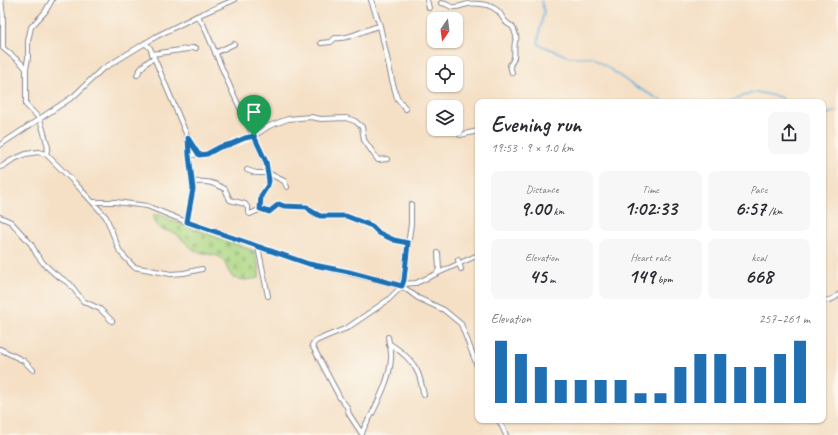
<!DOCTYPE html>
<html lang="en">
<head>
<meta charset="utf-8">
<style>
	body { margin:0; font-family:Caveat,sans-serif; background:#f7f7f7; color:#2b2b33; height:100vh; display:flex; flex-direction:column; font-size:15px; white-space:nowrap }
	* { box-sizing:border-box; margin:0 }
	p { font-size:13px; color:#7c7c81 }
	.icon { flex:none; width:22px; height:22px; fill:none; stroke:currentColor; stroke-width:2; stroke-linecap:round; stroke-linejoin:round }
	.map { position:relative; flex:1; overflow:hidden }
	.details { position:absolute; left:475px; top:99px; width:351px; height:324px; display:flex; flex-direction:column; background:#fff; border-radius:8px; box-shadow:0 1px 3px #0004 }
	.details>* { flex:none }
	.needle { width:26px; rotate:194deg }
	.controls { position:absolute; left:427px; top:12px; display:grid; gap:8px }
	.controls a { display:grid; place-items:center; width:36px; height:36px; border-radius:8px; background:#fff; box-shadow:0 1px 3px #0004; font-size:20px }
	.pin { position:absolute; display:grid; place-items:center; width:34px; height:34px; color:#fff; margin:-41px -17px; border-radius:50% 50% 50% 0; rotate:-45deg; box-shadow:0 0 4px #0007 }
	.pin .icon { rotate:45deg }
	.round { display:grid; place-items:center; flex:none; width:42px; height:42px; border-radius:8px; background:#f7f7f7 }
	.overview { display:flex; align-items:center; justify-content:space-between; height:68px; padding:0 16px }
	h1 { font-size:22px; font-weight:800; line-height:30px }
	.metrics { display:grid; grid-template-columns:repeat(3,1fr); gap:6px; height:68px; padding:4px 16px }
	.metrics div { display:grid; align-content:center; border-radius:8px; background:#f7f7f7; text-align:center }
	.metrics b { font-size:20px; font-weight:800 }
	.metrics small { font-size:11px; font-weight:400 }
	.metrics p { font-size:11px }
	.chart { height:112px; padding:8px 16px }
	.chart p { display:flex; justify-content:space-between }
	.chart svg { width:100%; height:72px; margin-top:4px; stroke:#1f6fb2; stroke-width:6 }
	.map>svg:first-child { display:block }
	.cemetery { fill:url(#cemetery-stones); stroke:#648370 }
	.lines { fill:none; stroke-linecap:round; stroke-linejoin:round }
	.stream { stroke:#67aede; stroke-width:1.5 }
	.minor-casing { stroke:#888892; stroke-width:6 }
	.minor { stroke:#fff; stroke-width:4 }
	.route-casing { stroke:#fff; stroke-width:8 }
	.route { stroke:#1f6fb2; stroke-width:5 }
</style>
</head>
<body>
<div class="map">
<svg width="838" height="435" viewBox="0 0 838 435">
	<defs>
		<pattern id="cemetery-stones" width="16" height="16" patternUnits="userSpaceOnUse"><rect width="16" height="16" fill="#add783"/><path d="M2 7V4a2 2 0 0 1 4 0v3zM10 15v-3a2 2 0 0 1 4 0v3z" fill="#94b974"/></pattern>
	</defs>
	<rect width="100%" height="100%" fill="#fbf7ec"/>
	<filter id="ink" filterUnits="userSpaceOnUse"><feTurbulence type="fractalNoise" baseFrequency=".025" numOctaves="2"/><feDisplacementMap in="SourceGraphic" scale="8" xChannelSelector="R" yChannelSelector="G"/><feConvolveMatrix kernelMatrix="1 2 1 2 8 2 1 2 1" color-interpolation-filters="sRGB"/></filter>
	<filter id="wash" filterUnits="userSpaceOnUse"><feTurbulence type="fractalNoise" baseFrequency=".012" numOctaves="4" result="noise"/><feDisplacementMap in="SourceGraphic" scale="16" xChannelSelector="R" yChannelSelector="G"/><feGaussianBlur stdDeviation="0.9" result="paint"/><feColorMatrix in="noise" values="0 0 0 0 0 0 0 0 0 0 0 0 0 0 0 0 0 1.4 0 .05"/><feComposite in="paint" operator="in"/></filter>
	<g filter="url(#wash)">
		<rect width="100%" height="100%" fill="#f5e0c6"/>
		<polygon class="cemetery" points="154,215 160,215 179,223 254,251 259,268 259,278 246,280 233,278 229,272 224,261 218,256 195,251 175,233 161,229 153,221"/>
		<g class="lines">
			<g class="stream">
				<polyline points="541,0 544,11 540,29 538,44 569,57 593,57 631,84 664,102"/>
				<polyline points="724,102 756,92 780,97 786,102"/>
				<polyline points="823,115 838,111"/>
			</g>
		</g>
	</g>
	<g filter="url(#ink)">
		<g class="lines">
			<g class="minor-casing">
				<g id="minor">
					<polyline points="1,0 3,16 3,48 22,64 26,69 26,105 40,119 48,147 46,154"/>
					<polyline points="371,0 380,26 392,80 397,98 406,109"/>
					<polyline points="427,0 429,8"/>
					<path d="M441 3C447 3 448 6 452 7 457 8 463 5 468 4 477 3 490 4 498 11 503 16 504 24 512 26 514 29 515 32 516 36 517 42 516 36 515 42 513 51 517 57 510 65L512 73"/>
					<polyline points="197,16 203,24 231,89 266,163 269,181 268,185 263,193 261,196 261,209"/>
					<polyline points="145,43 150,48 188,138 189,155 193,189 187,222"/>
					<path d="M321 43 331 42 335 38C349 40 367 28 380 26"/>
					<polyline points="215,53 234,44"/>
					<polyline points="152,54 188,49 191,48 196,48"/>
					<polyline points="26,69 28,58 28,41 31,27 45,12 52,0"/>
					<path d="M137 75C141 67 146 62 154 58"/>
					<polyline points="460,135 478,131"/>
					<polyline points="188,138 199,155"/>
					<polyline points="0,145 74,96 101,70 157,36 197,16 234,0"/>
					<polyline points="189,155 207,154 220,147 231,144 245,138 254,136 269,126 288,119 311,117 321,119 346,118 355,121 362,127 364,140 378,160 387,159"/>
					<polyline points="0,167 3,166 12,160 26,154 38,152 46,154 75,183 106,217 120,252 134,267 171,274 184,273 202,269"/>
					<polyline points="247,170 256,173 268,173 284,181 287,187"/>
					<path d="M192 182C208 181 212 182 225 189L230 200 245 204 248 208V212L250 214 261 209 269 212 279 204 284 206 307 207 311 211 320 216H346L372 226 379 233 394 240 408 243"/>
					<polyline points="93,202 116,202 147,206 189,223 309,264 349,273 402,286 418,298 444,310 461,324 478,368"/>
					<polyline points="0,217 11,222 31,244 37,255 44,264 55,274 70,284 83,301 100,309 112,321"/>
					<polyline points="258,247 268,296"/>
					<polyline points="458,260 461,269"/>
					<polyline points="437,273 439,269 438,253"/>
					<polyline points="402,284 416,283 478,255"/>
					<path d="M823 301C829 300 833 300 838 295"/>
					<path d="M388 337C389 344 392 352 391 359 390 377 381 395 373 412 369 420 364 425 362 434L349 414 347 407 340 398 312 345 316 341 327 336 347 328 388 300 402 286 403 280 411 224V204"/>
					<path d="M389 345 390 344C401 351 413 361 418 373 421 380 422 388 424 395"/>
					<polyline points="0,349 24,361 33,370"/>
					<polyline points="499,420 506,435"/>
				</g>
			</g>
			<use href="#minor" class="minor"/>
		</g>
	</g>
	<g class="lines" filter="url(#ink)">
		<g class="route-casing">
			<polygon id="route" points="254,136 266,162 269,181 268,185 263,193 261,196 260,209 269,212 279,204 284,206 307,207 311,211 320,216 346,216 372,226 379,233 394,240 408,243 404,280 402,286 349,272 309,264 187,222 193,189 189,155 188,138 199,155 207,154 220,147 231,144 245,138"/>
		</g>
		<use href="#route" class="route"/>
	</g>
</svg>
<div class="controls">
<a><svg class="needle" viewBox="-14 -14 28 28"><path d="M0-13l5 13h-10z" fill="#e53935"/><path d="M0 13l5-13h-10z" fill="#7c7c81"/></svg></a>
<a><svg class="icon" aria-label="locate" viewBox="0 0 24 24"><circle cx="12" cy="12" r="6"/><path d="M12 2v4M12 18v4M2 12h4M18 12h4"/></svg></a>
<a><svg class="icon" aria-label="layers" viewBox="0 0 24 24"><path d="M12 4l9 5-9 5-9-5zM3 14l9 5 9-5"/></svg></a>
</div>
<div class="pin" style="left:254px;top:136px;background:#1e9e55"><svg class="icon" aria-label="arrive" viewBox="0 0 24 24"><path d="M6 21V4h12l-3 4 3 4H6"/></svg></div>
<section class="details">
<div class="overview"><div><h1>Evening run</h1><p>19:53 · 9 × 1.0 km</p></div><a class="round"><svg class="icon" aria-label="share" viewBox="0 0 24 24"><path d="M12 15V3M7 8l5-5 5 5M5 13v7h14v-7"/></svg></a></div>
<div class="metrics">
<div><p>Distance</p><b>9.00<small> km</small></b></div>
<div><p>Time</p><b>1:02:33</b></div>
<div><p>Pace</p><b>6:57<small> /km</small></b></div>
</div>
<div class="metrics">
<div><p>Elevation</p><b>45<small> m</small></b></div>
<div><p>Heart rate</p><b>149<small> bpm</small></b></div>
<div><p>kcal</p><b>668</b></div>
</div>
<div class="chart"><p><span>Elevation</span>257–261 m</p>
<svg viewBox="0 0 160 44" preserveAspectRatio="none"><path d="M5 44V6M15 44V14M25 44V22M35 44V30M45 44V30M55 44V30M65 44V30M75 44V38M85 44V38M95 44V22M105 44V14M115 44V14M125 44V22M135 44V22M145 44V14M155 44V6"/></svg>
</div>
</section>
</div>
</body>
</html>
